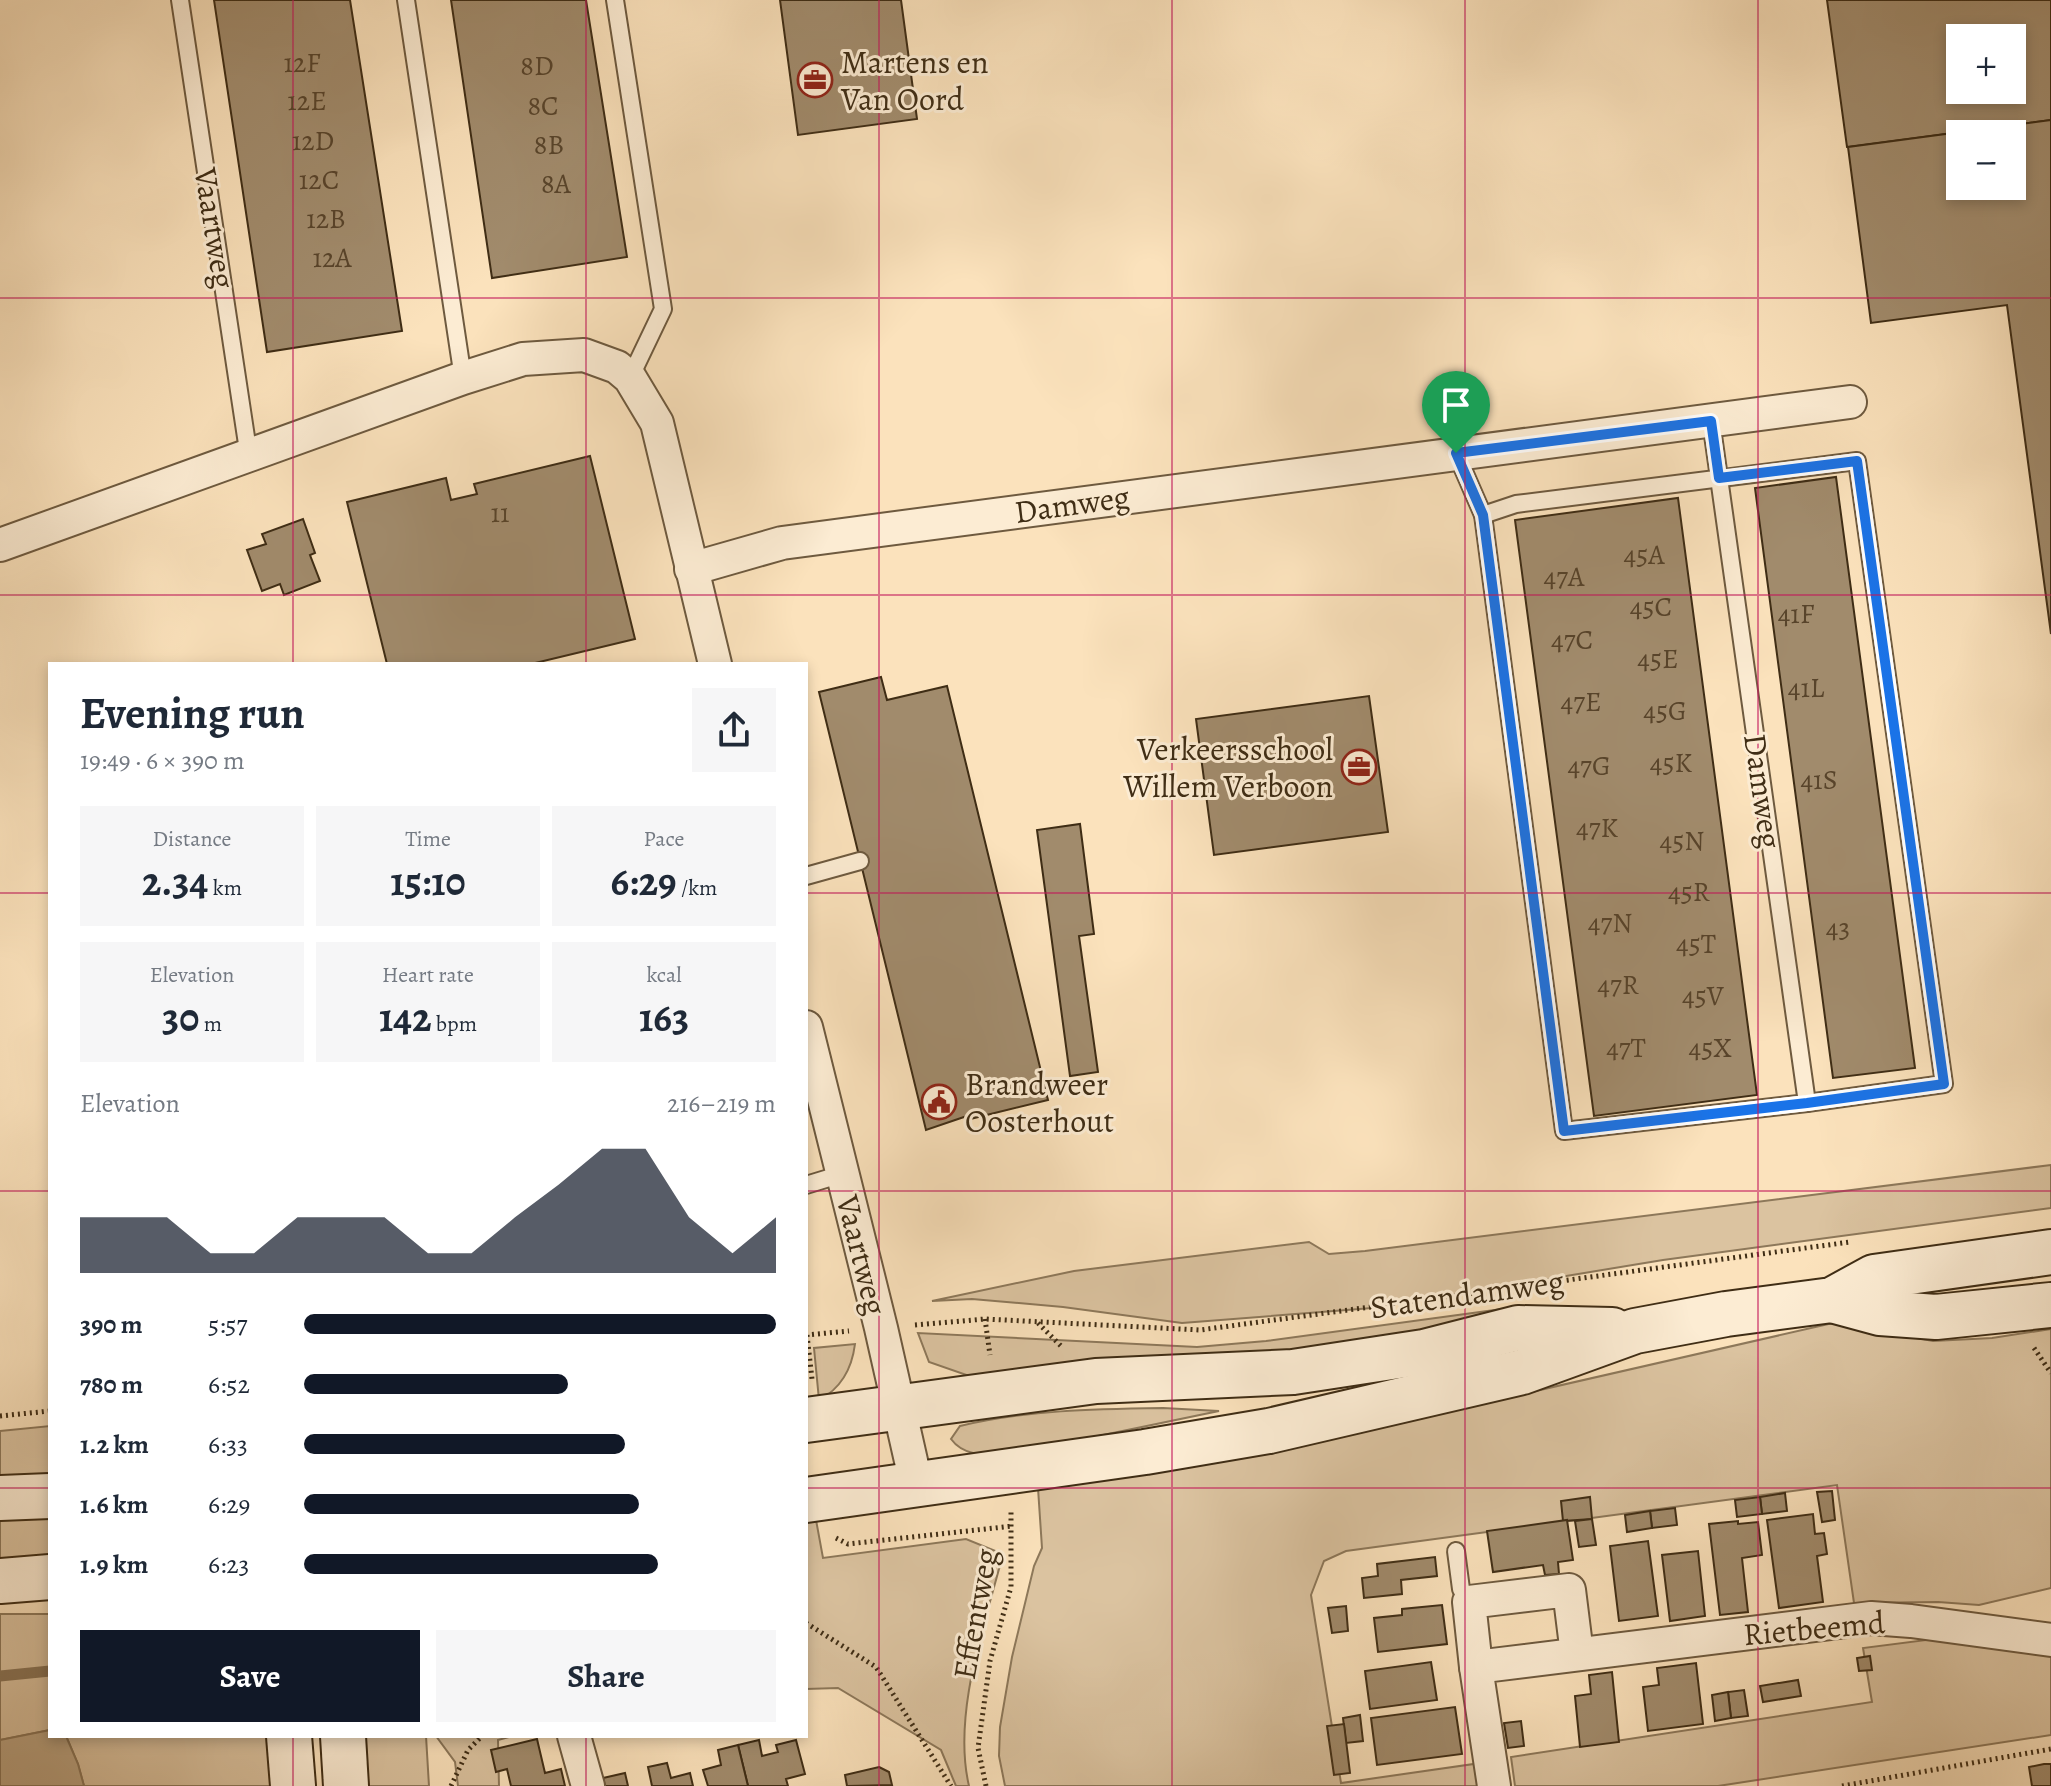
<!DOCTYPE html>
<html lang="en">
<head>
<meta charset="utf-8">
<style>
	body { margin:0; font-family:Alegreya,serif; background:#f6f6f7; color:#1f2937; height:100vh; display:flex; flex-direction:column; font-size:30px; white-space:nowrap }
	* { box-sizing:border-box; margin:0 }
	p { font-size:26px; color:#747a83 }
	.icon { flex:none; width:44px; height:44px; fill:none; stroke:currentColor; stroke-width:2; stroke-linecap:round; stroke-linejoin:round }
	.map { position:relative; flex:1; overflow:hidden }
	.sheet { position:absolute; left:48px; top:662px; width:760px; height:1076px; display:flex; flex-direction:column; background:#fff; border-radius:0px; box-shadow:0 4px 12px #0003 }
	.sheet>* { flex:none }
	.fabs { position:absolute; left:1946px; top:24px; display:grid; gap:16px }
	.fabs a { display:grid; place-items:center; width:80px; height:80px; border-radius:0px; background:#fff; box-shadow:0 4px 12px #0003; font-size:40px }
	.pin { position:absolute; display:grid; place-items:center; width:68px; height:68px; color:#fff; margin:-82px -34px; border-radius:50% 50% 50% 0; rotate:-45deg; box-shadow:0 0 8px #0007 }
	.pin .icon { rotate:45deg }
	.round { display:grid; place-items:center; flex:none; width:84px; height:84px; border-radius:0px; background:#f6f6f7 }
	.head { display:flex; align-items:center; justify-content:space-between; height:136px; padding:0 32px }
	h1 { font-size:44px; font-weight:700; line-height:60px }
	.metrics { display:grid; grid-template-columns:repeat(3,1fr); gap:12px; height:136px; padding:8px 32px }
	.metrics div { display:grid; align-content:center; border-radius:0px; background:#f6f6f7; text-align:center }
	.metrics b { font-size:40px; font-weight:700 }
	.metrics small { font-size:22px; font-weight:400 }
	.metrics p { font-size:22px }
	.chart { height:224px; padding:16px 32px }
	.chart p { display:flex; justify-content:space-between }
	.chart svg { width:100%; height:144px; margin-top:8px; fill:#111827; opacity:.7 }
	.button { display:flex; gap:16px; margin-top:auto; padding:16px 32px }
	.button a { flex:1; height:92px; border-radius:0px; background:#111827; color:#fff; font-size:32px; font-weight:700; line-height:92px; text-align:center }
	.button a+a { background:#f6f6f7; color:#1f2937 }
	ul { padding:0 32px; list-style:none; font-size:26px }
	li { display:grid; grid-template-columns:128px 96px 1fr; align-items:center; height:60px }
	li i { height:20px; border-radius:10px; background:#111827 }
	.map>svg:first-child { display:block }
	.green { fill:#dbc3a0; stroke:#8d785a; stroke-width:2 }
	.water { fill:#bba483; stroke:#897457; stroke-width:2 }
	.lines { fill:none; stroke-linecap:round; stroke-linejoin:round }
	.stream { stroke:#897457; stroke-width:11 }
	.building { fill:#a18b6c; stroke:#3f2d15; stroke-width:2; fill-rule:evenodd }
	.service-casing { stroke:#6e5a3f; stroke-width:20 }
	.minor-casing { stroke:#6e5a3f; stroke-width:36 }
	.secondary-casing { stroke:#3f2d15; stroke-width:48 }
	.path { stroke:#3f2d15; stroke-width:5; stroke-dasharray:2 4; stroke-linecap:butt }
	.service { stroke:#fcecd3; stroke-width:16 }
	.minor { stroke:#fcecd3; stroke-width:32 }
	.secondary { stroke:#fcecd3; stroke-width:44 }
	.route-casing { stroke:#fff; stroke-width:16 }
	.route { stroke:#1a73e8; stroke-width:10 }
	.grid { fill:none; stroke:#c2185b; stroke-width:2; stroke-opacity:0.55 }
	.labels { text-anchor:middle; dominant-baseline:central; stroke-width:6; stroke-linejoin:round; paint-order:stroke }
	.number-label { font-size:28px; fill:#58442b }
	.poi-label { font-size:32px; fill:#3f2d15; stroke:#fcecd3; text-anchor:start }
	.street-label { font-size:32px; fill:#3f2d15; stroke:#fcecd3 }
</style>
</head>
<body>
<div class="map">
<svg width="2051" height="1786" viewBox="0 0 2051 1786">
	<rect width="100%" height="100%" fill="#fbe2bc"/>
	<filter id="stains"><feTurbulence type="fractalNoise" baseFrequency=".0025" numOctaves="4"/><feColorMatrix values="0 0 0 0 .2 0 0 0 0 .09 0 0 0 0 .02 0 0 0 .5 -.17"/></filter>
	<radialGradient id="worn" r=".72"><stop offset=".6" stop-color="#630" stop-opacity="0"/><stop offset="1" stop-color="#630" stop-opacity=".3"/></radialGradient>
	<g class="green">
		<polygon points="2051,1165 2051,1208 1663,1260 1372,1308 1182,1323 1063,1307 972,1299 932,1301 1074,1271 1309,1242 1329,1254 1365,1251"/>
		<polygon points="1502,1309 1393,1342 975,1378 929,1362 918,1333 1197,1347 1266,1341"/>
		<polygon points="1833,1323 1933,1341 1992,1338 2051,1329 2051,1588 1979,1605 1938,1602 1854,1603 1837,1485 1346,1551 1324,1561 1311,1595 1341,1783 1474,1764 1478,1786 1005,1786 999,1756 1000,1727 1012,1657 1034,1566 1042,1548 1038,1488 1448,1411"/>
		<path d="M855 1344C852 1368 842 1388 819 1400L814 1348Z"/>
		<path d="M1163 1408 1219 1411 1007 1455C987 1455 964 1457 951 1439L960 1426C1027 1410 1094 1409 1163 1408Z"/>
		<polygon points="50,1426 50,1478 0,1482 0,1431"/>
		<path d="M814 1509 823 1558 966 1539 1003 1554C985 1624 952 1714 969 1786H956L941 1750 838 1688 806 1689V1510Z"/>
		<polygon points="50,1514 50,1567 0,1568 0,1518"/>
		<polygon points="0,1614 50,1614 50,1730 0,1740"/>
		<polygon points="2051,1624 2051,1735 1718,1786 1515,1786 1511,1757 1872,1702 1863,1648"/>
		<polygon points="66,1736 283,1736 287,1786 84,1786 78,1764"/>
		<polygon points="360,1736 426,1736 429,1786 365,1786"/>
		<polygon points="436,1736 513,1736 498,1740 499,1786 458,1786 455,1762"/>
	</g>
	<polygon class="water" points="50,1730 50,1736 66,1736 78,1764 84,1786 0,1786 0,1740"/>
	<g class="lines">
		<polyline class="stream" points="0,1676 50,1671"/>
	</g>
	<g class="building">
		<polygon points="214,0 350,0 402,331 267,352"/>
		<polygon points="451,0 586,0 627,257 492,278"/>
		<polygon points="780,0 901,0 917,119 798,135"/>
		<path d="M1827 0H2051V120L1847 147ZM1960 38H2012V90H1960Z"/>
		<path d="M2051 120V634L2007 305 1871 323 1848 147ZM1960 134H2012V186H1960Z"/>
		<polygon points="590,456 635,639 531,664 387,664 347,502 446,478 451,500 477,494 474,484"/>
		<polygon points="1836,477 1915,1068 1833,1078 1755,488"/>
		<polygon points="1678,498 1757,1095 1594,1116 1515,520"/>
		<polygon points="303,519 315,553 310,555 320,581 284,595 280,584 262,591 247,550 266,544 262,534"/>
		<polygon points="881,677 887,700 947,686 1048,1100 966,1120 964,1117 926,1130 819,692"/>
		<polygon points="1369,696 1388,832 1214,855 1196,719"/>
		<polygon points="1080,824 1094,934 1079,936 1098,1072 1070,1076 1037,830"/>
		<polygon points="1832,1491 1835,1520 1822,1522 1817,1492"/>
		<polygon points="1785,1493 1787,1511 1762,1514 1760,1497"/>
		<polygon points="1590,1497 1592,1519 1563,1521 1561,1501"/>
		<polygon points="1760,1497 1762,1514 1737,1517 1735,1500"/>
		<polygon points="1675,1508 1677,1525 1652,1528 1650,1511"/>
		<polygon points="1650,1511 1652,1528 1627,1532 1625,1515"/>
		<polygon points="1813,1514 1815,1534 1824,1533 1827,1554 1817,1556 1823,1602 1779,1608 1767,1520"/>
		<polygon points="1592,1519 1596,1545 1579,1547 1575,1521"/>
		<polygon points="1567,1520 1573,1560 1558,1562 1559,1574 1545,1575 1543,1565 1493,1572 1487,1531"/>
		<polygon points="1738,1521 1738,1524 1758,1522 1762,1555 1742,1558 1748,1612 1720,1615 1709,1524"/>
		<polygon points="1648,1541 1658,1616 1619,1621 1610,1546"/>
		<polygon points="1698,1551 1705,1616 1670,1621 1662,1555"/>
		<polygon points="1435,1557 1437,1576 1401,1580 1402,1594 1364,1598 1362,1578 1378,1576 1377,1564"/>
		<polygon points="1442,1605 1447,1644 1378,1652 1374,1618 1402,1615 1402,1609"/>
		<polygon points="1346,1606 1348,1631 1332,1633 1328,1608"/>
		<polygon points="1870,1656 1872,1670 1859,1671 1857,1658"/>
		<polygon points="1431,1662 1437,1700 1370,1709 1365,1671"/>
		<polygon points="1696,1663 1703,1724 1648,1731 1643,1687 1659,1685 1657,1668"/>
		<polygon points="1612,1672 1619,1742 1580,1747 1575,1696 1591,1694 1589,1675"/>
		<polygon points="1798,1680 1801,1696 1763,1702 1760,1686"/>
		<polygon points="1744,1690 1748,1716 1731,1718 1728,1692"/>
		<polygon points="1728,1692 1731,1718 1715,1721 1712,1695"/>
		<polygon points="1455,1707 1462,1754 1377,1765 1371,1718"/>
		<polygon points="1360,1715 1363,1741 1346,1743 1343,1718"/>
		<polygon points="1521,1721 1524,1746 1508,1748 1504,1723"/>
		<polygon points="1344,1724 1350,1773 1334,1775 1327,1726"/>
		<polygon points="537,1739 545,1773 561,1769 565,1786 511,1786 507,1769 496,1772 491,1750"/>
		<polygon points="759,1740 762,1756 778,1752 776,1745 796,1740 805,1774 786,1779 788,1786 748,1786 738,1745"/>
		<polygon points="738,1745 748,1786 708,1786 703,1770 721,1765 718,1750"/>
		<polygon points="667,1763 671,1778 690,1773 693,1786 652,1786 648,1767"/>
		<polygon points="2044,1764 2051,1764 2051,1786 2032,1786 2029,1767"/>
		<polygon points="879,1767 889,1772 892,1785 847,1786 845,1775"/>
		<polygon points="625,1773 628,1786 605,1786 603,1778"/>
	</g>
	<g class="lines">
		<g class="service-casing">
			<g id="service">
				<polyline points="180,0 249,457"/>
				<polyline points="406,0 463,378"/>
				<polyline points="615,0 663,309 630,378"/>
				<polyline points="1456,453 1483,515 1564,1131 1807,1103 1711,421"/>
				<polyline points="1483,515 1516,504 1857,461 1944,1084 1807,1103"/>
				<polyline points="806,876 860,861"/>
				<polyline points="806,1185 842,1174"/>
				<polyline points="1456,1551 1461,1589 1469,1602"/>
			</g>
		</g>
		<g class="minor-casing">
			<g id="minor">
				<polyline points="0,545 463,378 523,359 584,355 617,367 630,378 657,423 715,664"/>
				<polyline points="691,569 782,543 1850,402"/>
				<polyline points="806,1027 881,1328 916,1483"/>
				<polyline points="1476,1667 1469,1602 1569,1590 1577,1654"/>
				<polyline points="574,1736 588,1786"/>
				<polyline points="1494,1786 1476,1667 1871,1618 1911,1621 2051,1640"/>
			</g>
		</g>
		<g class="secondary-casing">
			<g id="secondary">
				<polyline points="1832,1300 1880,1313 1936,1317 2051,1305"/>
				<polyline points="806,1420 1096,1381 1293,1372 1424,1352 1518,1328 1612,1330"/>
				<polyline points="0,1498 50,1496"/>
				<polyline points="806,1500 1145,1452 1269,1431 1522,1372 1635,1331 1726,1314 1832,1300 1874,1277 2051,1252"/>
				<polyline points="0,1581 50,1577"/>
				<polyline points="289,1736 293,1786"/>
				<polyline points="343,1736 346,1786"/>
			</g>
		</g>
		<g class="path">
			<polyline points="1531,1285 1850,1242"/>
			<polyline points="985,1319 990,1355"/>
			<polyline points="1038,1323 1062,1347"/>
			<polyline points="915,1325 985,1319 1200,1330 1489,1291"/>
			<polyline points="806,1335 849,1331"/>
			<polyline points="807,1335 812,1379"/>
			<polyline points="2034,1348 2051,1373"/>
			<polyline points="0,1416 50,1411"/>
			<polyline points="836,1538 848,1544 1013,1526"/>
			<polyline points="806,1623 876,1667 951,1786"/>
			<polyline points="451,1786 468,1750 482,1736"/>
			<polyline points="986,1786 978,1748 990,1661 1011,1587 1011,1512"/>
			<polyline points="1842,1786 2051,1749"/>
		</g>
		<use href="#service" class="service"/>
		<use href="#minor" class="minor"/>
		<use href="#secondary" class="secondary"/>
	</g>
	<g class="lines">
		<g class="route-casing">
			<polygon id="route" points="1711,421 1719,478 1857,461 1944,1084 1807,1103 1564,1131 1483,515 1456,453"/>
		</g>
		<use href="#route" class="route"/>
	</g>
	<path class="grid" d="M293 0V664M586 0V664M879 0V1786M1172 0V1786M1465 0V1786M1758 0V1786M0 298H2051M0 595H2051M0 893H50M806 893H2051M0 1191H50M806 1191H2051M0 1488H50M806 1488H2051M293 1736V1786M586 1736V1786"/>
	<defs>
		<g id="office-ring" transform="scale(1.8)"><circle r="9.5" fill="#fcecd3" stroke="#8f2418" stroke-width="1.5"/><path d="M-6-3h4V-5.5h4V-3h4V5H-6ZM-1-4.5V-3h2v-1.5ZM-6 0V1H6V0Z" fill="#8f2418"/></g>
		<g id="civic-ring" transform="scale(1.8)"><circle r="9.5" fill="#fcecd3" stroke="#8f2418" stroke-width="1.5"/><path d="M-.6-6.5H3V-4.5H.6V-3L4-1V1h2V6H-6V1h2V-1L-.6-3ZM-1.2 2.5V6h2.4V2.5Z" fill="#8f2418"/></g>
	</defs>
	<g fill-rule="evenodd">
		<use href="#office-ring" x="815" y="80"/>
		<use href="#office-ring" x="1359" y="767"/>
		<use href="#civic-ring" x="939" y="1102"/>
	</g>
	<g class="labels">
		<g class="number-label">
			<text x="302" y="63">12F</text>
			<text x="537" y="66">8D</text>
			<text x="307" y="101">12E</text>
			<text x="543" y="106">8C</text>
			<text x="313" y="141">12D</text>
			<text x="549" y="145">8B</text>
			<text x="319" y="180">12C</text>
			<text x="556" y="184">8A</text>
			<text x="326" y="219">12B</text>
			<text x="332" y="258">12A</text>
			<text x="500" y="513">11</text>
			<text x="1644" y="555">45A</text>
			<text x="1564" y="577">47A</text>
			<text x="1651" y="607">45C</text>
			<text x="1796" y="614">41F</text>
			<text x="1572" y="640">47C</text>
			<text x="1658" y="659">45E</text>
			<text x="1806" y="688">41L</text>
			<text x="1581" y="702">47E</text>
			<text x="1665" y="711">45G</text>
			<text x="1671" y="763">45K</text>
			<text x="1589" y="766">47G</text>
			<text x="1819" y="780">41S</text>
			<text x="1597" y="828">47K</text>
			<text x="1682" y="841">45N</text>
			<text x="1689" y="892">45R</text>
			<text x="1610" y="923">47N</text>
			<text x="1838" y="928">43</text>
			<text x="1696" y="944">45T</text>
			<text x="1618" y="985">47R</text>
			<text x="1703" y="996">45V</text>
			<text x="1626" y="1048">47T</text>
			<text x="1710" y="1048">45X</text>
		</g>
		<g class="poi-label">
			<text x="841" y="62">Martens en<tspan x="841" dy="37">Van Oord</tspan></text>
			<text x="1333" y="749" text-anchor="end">Verkeersschool<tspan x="1333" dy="37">Willem Verboon</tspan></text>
			<text x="965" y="1084">Brandweer<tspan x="965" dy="37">Oosterhout</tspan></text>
		</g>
		<g class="street-label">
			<text transform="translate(215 228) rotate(81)">Vaartweg</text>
			<text transform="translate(1072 504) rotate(-8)">Damweg</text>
			<text transform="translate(1763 791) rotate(82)">Damweg</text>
			<text transform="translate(862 1255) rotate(76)">Vaartweg</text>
			<text transform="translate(1467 1294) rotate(-8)">Statendamweg</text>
			<text transform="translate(975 1614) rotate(-80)">Effentweg</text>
			<text transform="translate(1814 1628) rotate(-5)">Rietbeemd</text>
		</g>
	</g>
	<rect width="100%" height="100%" filter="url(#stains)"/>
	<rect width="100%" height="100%" fill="url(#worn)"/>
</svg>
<div class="fabs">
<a>+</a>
<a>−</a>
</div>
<div class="pin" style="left:1456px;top:453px;background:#1e9e55"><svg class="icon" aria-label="arrive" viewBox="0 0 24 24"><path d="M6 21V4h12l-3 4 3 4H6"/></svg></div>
<section class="sheet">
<div class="head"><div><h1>Evening run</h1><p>19:49 · 6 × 390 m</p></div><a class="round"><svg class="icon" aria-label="share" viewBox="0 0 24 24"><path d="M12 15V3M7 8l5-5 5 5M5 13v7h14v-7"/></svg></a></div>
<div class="metrics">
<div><p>Distance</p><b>2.34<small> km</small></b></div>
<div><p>Time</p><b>15:10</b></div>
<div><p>Pace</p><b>6:29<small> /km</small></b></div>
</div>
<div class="metrics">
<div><p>Elevation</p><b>30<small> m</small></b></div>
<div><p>Heart rate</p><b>142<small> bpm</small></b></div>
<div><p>kcal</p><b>163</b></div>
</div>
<div class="chart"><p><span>Elevation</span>216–219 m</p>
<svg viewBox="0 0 160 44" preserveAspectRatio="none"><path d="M0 44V27L10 27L20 27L30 38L40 38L50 27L60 27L70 27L80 38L90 38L100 27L110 17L120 6L130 6L140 27L150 38L160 27V44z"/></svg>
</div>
<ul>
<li><b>390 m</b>5:57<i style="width:100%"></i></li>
<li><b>780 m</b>6:52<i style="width:56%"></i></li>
<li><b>1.2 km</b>6:33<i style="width:68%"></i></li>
<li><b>1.6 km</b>6:29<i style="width:71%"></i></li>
<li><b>1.9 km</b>6:23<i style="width:75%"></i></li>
</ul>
<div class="button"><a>Save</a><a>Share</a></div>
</section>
</div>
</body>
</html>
